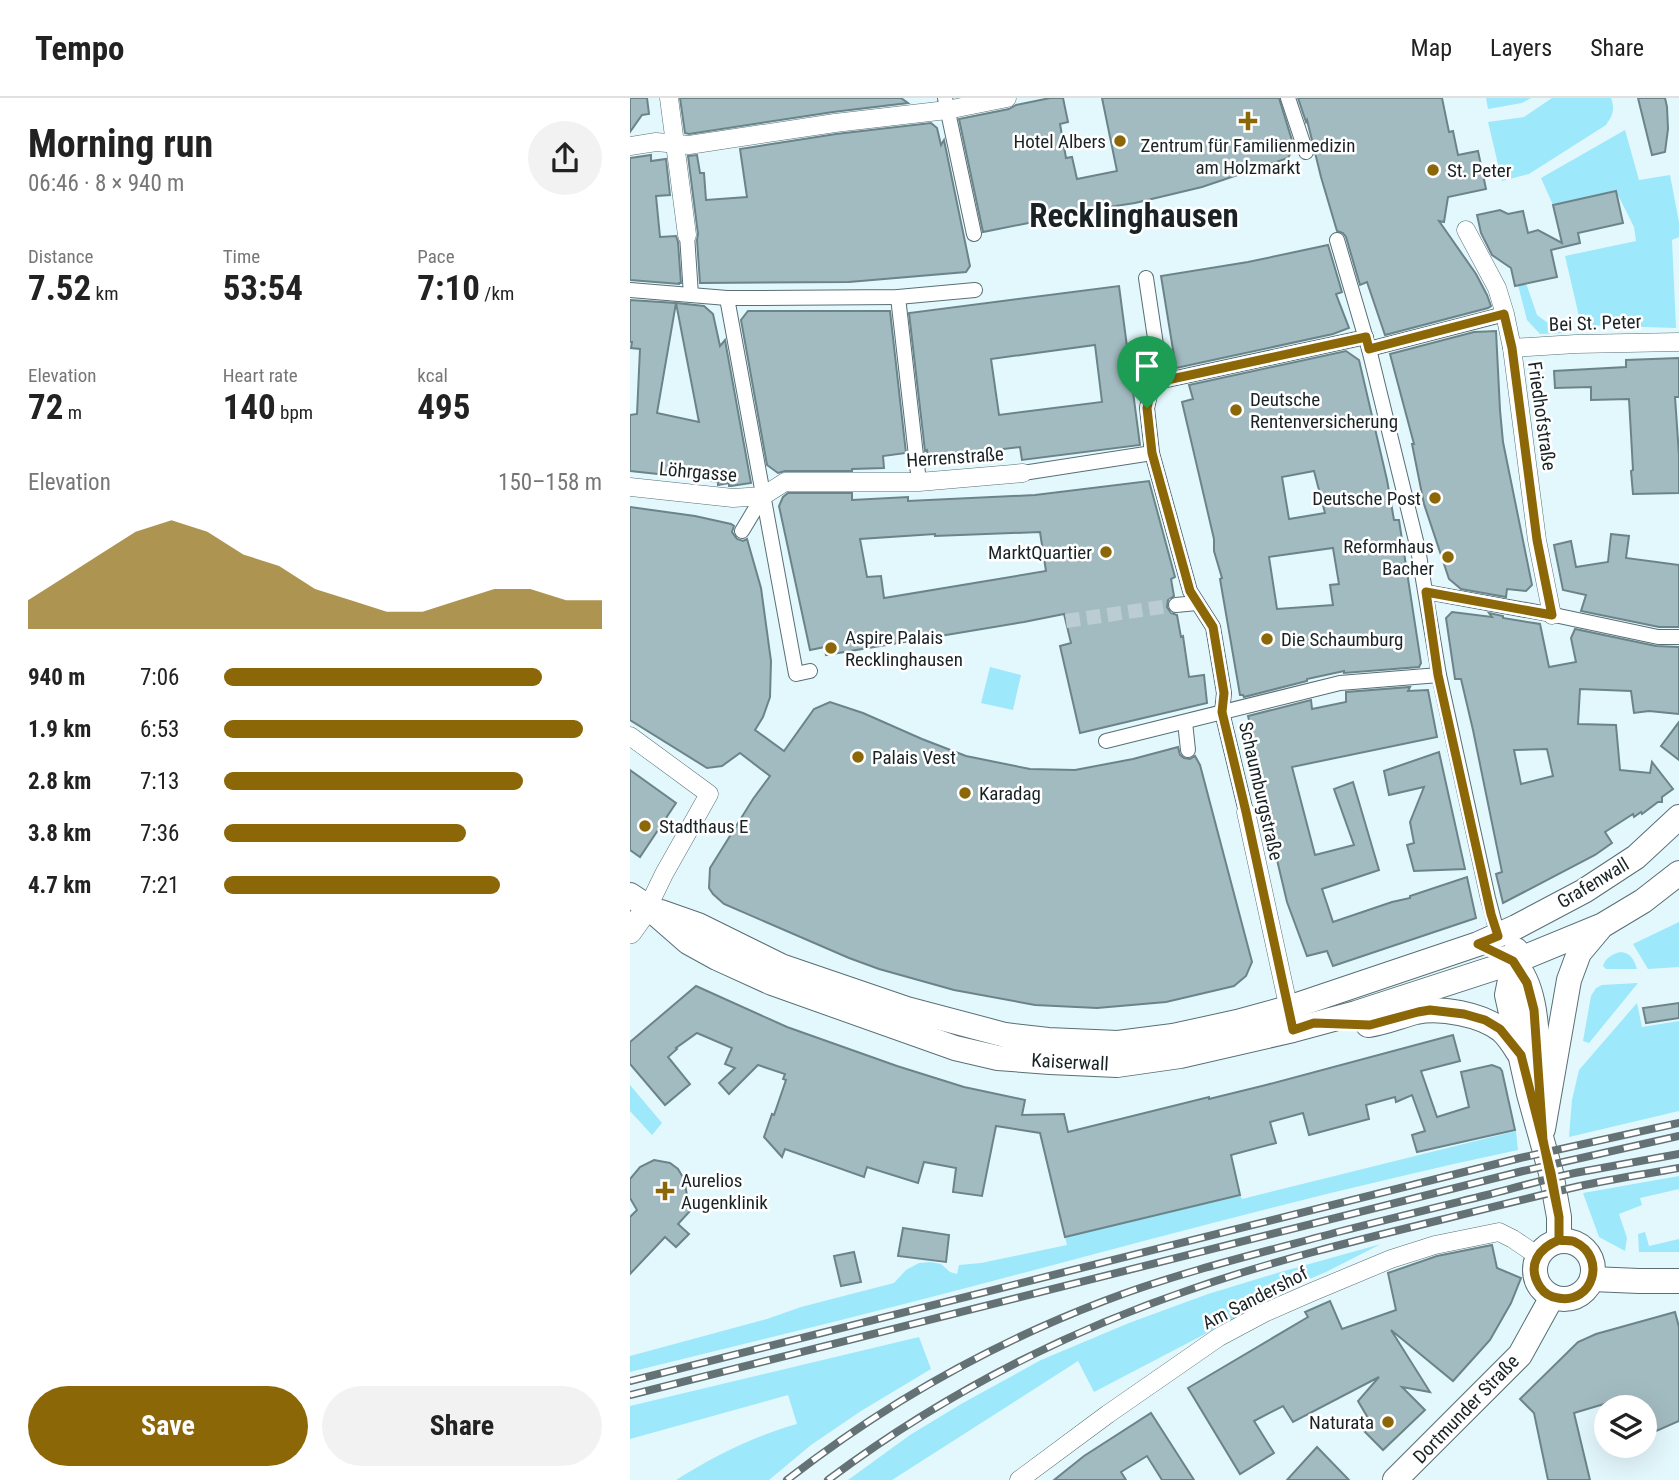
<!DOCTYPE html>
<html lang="en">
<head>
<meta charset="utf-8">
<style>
	body { margin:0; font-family:"Roboto Condensed",sans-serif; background:#f2f2f2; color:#222; height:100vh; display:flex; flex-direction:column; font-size:26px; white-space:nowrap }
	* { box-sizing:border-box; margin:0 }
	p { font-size:23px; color:#767676 }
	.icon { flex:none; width:38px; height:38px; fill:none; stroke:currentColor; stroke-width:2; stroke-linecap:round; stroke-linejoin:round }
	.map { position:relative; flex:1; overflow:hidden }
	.panel { display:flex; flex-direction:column; background:#fff; width:630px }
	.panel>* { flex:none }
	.buttons { position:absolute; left:964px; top:1297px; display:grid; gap:14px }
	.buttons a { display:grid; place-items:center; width:63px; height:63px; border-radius:50%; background:#fff; box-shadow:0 7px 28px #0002; font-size:35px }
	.pin { position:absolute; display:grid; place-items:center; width:60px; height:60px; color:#fff; margin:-72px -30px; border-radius:50% 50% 50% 0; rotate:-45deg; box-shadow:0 0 7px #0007 }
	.pin .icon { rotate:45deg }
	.round { display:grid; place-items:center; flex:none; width:74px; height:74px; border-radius:37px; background:#f2f2f2 }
	.overview { display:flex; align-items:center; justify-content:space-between; height:119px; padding:0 28px }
	h1 { font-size:38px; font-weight:700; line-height:52px }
	.figures { display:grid; grid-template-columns:repeat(3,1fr); gap:10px; height:119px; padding:7px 28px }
	.figures div { display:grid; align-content:center }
	.figures b { font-size:35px; font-weight:700 }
	.figures small { font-size:19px; font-weight:400 }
	.figures p { font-size:19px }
	.chart { height:196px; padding:14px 28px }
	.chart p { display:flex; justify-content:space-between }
	.chart svg { width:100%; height:126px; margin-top:7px; fill:#8c6708; opacity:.7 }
	.cta { display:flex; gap:14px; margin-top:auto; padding:14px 28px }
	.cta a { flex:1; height:80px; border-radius:42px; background:#8c6708; color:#fff; font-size:28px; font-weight:700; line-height:80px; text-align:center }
	.cta a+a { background:#f2f2f2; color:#222 }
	ul { padding:0 28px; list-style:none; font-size:23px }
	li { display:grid; grid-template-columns:112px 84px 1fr; align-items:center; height:52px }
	li i { height:18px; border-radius:9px; background:#8c6708 }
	header { display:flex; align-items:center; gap:42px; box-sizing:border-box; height:98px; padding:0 35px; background:#fff; border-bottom:2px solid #e0e0e0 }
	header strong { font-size:33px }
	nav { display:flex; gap:38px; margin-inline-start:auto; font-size:24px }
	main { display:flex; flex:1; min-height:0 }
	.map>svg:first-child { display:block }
	.green { fill:#9de8fa }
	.building { fill:#a2bbc1; stroke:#6b8489; stroke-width:2; fill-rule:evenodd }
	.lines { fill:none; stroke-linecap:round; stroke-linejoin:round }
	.pedestrian-tunnel { stroke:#bbcdd2; stroke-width:14; stroke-dasharray:14 7; stroke-linecap:butt }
	.pedestrian-casing { stroke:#586f75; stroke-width:16 }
	.minor-casing { stroke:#586f75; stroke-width:19 }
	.tertiary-casing { stroke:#586f75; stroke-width:24 }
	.secondary-casing { stroke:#586f75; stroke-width:26 }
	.pedestrian { stroke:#fff; stroke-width:14 }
	.minor { stroke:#fff; stroke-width:18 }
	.tertiary { stroke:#fff; stroke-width:23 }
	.secondary { stroke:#fff; stroke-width:24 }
	.rail-casing { stroke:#647275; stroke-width:8 }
	.rail { stroke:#fff; stroke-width:5; stroke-dasharray:16; stroke-linecap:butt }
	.route-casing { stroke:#fff; stroke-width:14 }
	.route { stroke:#8c6708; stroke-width:9 }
	.poi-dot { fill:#8c6708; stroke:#fff; stroke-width:2.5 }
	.labels { text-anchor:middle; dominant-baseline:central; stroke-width:5; stroke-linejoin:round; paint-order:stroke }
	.poi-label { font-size:19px; fill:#192325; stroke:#fff; text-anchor:start }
	.street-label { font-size:19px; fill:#192325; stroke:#fff }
	.town-label { font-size:33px; font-weight:bold; fill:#192325; stroke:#fff }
</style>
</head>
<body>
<header>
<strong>Tempo</strong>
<nav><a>Map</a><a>Layers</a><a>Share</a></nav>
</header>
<main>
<section class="panel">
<div class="overview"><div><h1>Morning run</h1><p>06:46 · 8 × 940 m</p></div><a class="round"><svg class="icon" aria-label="share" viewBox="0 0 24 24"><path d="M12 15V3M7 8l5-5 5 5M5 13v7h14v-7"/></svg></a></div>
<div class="figures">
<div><p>Distance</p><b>7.52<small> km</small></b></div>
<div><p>Time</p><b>53:54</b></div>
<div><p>Pace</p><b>7:10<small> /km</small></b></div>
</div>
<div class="figures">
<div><p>Elevation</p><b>72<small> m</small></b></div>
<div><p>Heart rate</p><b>140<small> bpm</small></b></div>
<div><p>kcal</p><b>495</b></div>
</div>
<div class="chart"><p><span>Elevation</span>150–158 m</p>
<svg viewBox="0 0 160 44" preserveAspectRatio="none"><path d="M0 44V34L10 26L20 18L30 10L40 6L50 10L60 18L70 22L80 30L90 34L100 38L110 38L120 34L130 30L140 30L150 34L160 34V44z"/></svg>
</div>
<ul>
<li><b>940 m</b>7:06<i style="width:84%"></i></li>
<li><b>1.9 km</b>6:53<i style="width:95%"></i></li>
<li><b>2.8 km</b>7:13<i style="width:79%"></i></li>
<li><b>3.8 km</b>7:36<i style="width:64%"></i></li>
<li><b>4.7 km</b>7:21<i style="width:73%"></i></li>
</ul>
<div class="cta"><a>Save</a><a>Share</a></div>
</section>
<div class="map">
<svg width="1049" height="1382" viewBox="0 0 1049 1382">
	<rect width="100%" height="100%" fill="#e3f8fd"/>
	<g class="green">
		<polygon points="856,0 901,0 892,5 858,11"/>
		<path d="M922 0H981C985 12 983 17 976 27L899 76 872 83 858 24 894 19Z"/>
		<polygon points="995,32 1009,82 1040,77 1049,124 1049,139 1042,142 1046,230 951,227 935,158 1006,143 1004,129 986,93 923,107 911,80"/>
		<polygon points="896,185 907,217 922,228 937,235 910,236 897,222 888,187"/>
		<polygon points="360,569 391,577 383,612 351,605"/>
		<polygon points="1049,824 1049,869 1018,871 1003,846"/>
		<path d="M991 854C1001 855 1004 862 1007 871H976L973 868C975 860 984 855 991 854Z"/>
		<polygon points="1008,885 959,945 953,943 961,898 966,890 972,887"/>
		<polygon points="1007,905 1012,929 1049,923 1049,1013 939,1039 942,1002 949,972"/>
		<polygon points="0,987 32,1025 22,1037 0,1013"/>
		<path d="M886 1033 888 1052C684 1095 484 1152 282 1204 188 1228 94 1251 0 1274V1258L137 1221 171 1209 264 1185 276 1172 289 1165 300 1164 311 1166 320 1174 327 1176 329 1167 351 1165 437 1147 435 1139 610 1097 612 1101Z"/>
		<polygon points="1049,1078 1049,1091 1010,1100 1012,1107 989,1116 997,1140 995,1153 969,1139 953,1095"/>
		<polygon points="1015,1134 1019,1148 1049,1141 1049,1154 1009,1154 1008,1136"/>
		<polygon points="751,1146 696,1174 632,1201 619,1213 464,1294 448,1263 262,1382 218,1382 280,1337 331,1306 411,1262 499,1225 578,1196 647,1175"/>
		<path d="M289 1239 301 1271 231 1313 181 1347 139 1382H46C84 1358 124 1338 167 1326L158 1297 0 1341V1308Z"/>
	</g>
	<g class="building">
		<polygon points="0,0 17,0 19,16 12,17 0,34"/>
		<polygon points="50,0 271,0 278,5 203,14 59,36 55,35"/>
		<polygon points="420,0 433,0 438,24 430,26 436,60 442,59 447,81 487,73 472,0 649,0 664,49 658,60 572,89 505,105 479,109 353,134 329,21 379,11 386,7"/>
		<polygon points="668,0 812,0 819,34 823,33 828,57 848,53 856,91 818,99 814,124 809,123 846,176 857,197 861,208 858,210 755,237 737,184 730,187 716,139 713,135 707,133 691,79 677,22 676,24"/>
		<polygon points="1008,0 1035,0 1037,9 1038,31 1035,54 1022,57"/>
		<polygon points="301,25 307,30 311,47 314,42 340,168 336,174 219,184 70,185 67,142 68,136 58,58 67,57 70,75 74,75 76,102 117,99 110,51 206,36"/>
		<polygon points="21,57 21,63 36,61 40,97 26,98 30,139 46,138 48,144 51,185 48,185 50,186 0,182 0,60"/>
		<polygon points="986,93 993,125 948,135 950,145 921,152 927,179 885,188 881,170 862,157 851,135 847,117 870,112 878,116 893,113 898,135 908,132 932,145 923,107"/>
		<polygon points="698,147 712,194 706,196 719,230 703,236 546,270 531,178 618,164"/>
		<path d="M489 188 510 347 392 362 390 349 298 360 297 352 295 353 279 215ZM465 247 472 304 369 317 361 261Z"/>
		<polygon points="0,202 46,205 27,315 69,324 46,205 74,208 83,216 90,248 95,242 121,385 101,388 99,388 99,385 88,387 88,384 56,379 0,373 0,317 7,316 10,251 1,250 2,244 0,244"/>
		<polygon points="118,213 260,213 276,355 253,358 254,370 222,371 222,373 155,373 148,375 137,367 111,222"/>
		<polygon points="866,233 870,312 873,344 902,487 896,493 877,491 876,499 831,491 819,481 794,406 782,346 784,346 760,256 844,234"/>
		<path d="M716 253 729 262 757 382 764 422H769L791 565 789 569 714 575V573L677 581V583L614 599 613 597H610L590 481 592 480 584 453V441L552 304 563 301 559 287ZM684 373 695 415 659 421 652 379ZM703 450 709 486 700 487 703 507 647 511 639 459Z"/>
		<polygon points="1049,260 1049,299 1045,299 1049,357 1049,395 1003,396 1001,373 1003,372 999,301 961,302 961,289 925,290 924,273 996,269 996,262"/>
		<path d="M519 383 545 479 541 481 544 498 538 502 537 509 541 515 547 517 551 539 553 538 559 579 574 577 577 605 450 635 430 548 441 545 434 516 394 524 196 557 195 549 180 552 149 408 153 399 158 395H222V402L278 399V403L405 397ZM410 434 416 473 254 500 251 478 237 479 230 441 305 436V438Z"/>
		<polygon points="0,409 65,418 101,426 104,428 102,434 107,441 113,443 117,441 131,490 141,563 140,599 133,619 125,632 154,653 184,611 200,604 233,615 292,641 336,658 400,671 445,672 503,661 548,649 550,657 554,660 560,661 565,658 570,667 622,864 616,878 604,888 536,904 467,910 405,907 324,892 249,871 219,860 94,806 83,796 79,790 80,770 123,701 140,678 110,655 92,668 77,670 0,622"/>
		<polygon points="981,436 999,438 996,460 1049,467 1049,529 1029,529 951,513 956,497 933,492 924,447 941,443 946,469 978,464"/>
		<path d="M822 514 862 519 859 515 873 518V520L910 526 919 569 946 564 941 540 945 531 1026 548 1049 549V616L1019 613 1004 615 1001 593 950 591 948 626 986 627 990 672 1020 675 1022 664 1043 691 1032 699V704H1028L1012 716 1011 714 1004 719 1003 716 975 734 982 745 965 757 873 805 866 776 872 774 843 632 831 581H825L816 520ZM917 651 923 678 891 686 884 652Z"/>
		<polygon points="780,589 778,593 798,592 807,639 662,669 685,757 724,747 704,691 723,684 749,772 692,791 703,824 762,804 780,800 780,798 837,779 846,820 703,868 697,853 677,858 657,804 618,639 623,638 618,618 681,602 682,611 716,604 716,594"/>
		<polygon points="1049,624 1049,662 1031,648"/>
		<polygon points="809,654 835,771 784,773 777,747 784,745 780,724 794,689 759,697 754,673"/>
		<polygon points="0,672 46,705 10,759 0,752"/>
		<polygon points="66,888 157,929 267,968 334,989 395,1002 392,1017 434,1016 438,1034 579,999 579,1001 636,987 823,937 830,963 791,973 807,1019 839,1009 831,974 862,967 870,970 872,973 885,1032 787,1054 782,1037 795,1033 782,997 766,1004 765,999 736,1007 739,1021 679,1037 673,1015 640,1024 646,1045 601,1057 610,1097 435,1139 410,1035 366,1028 352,1098 323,1094 326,1070 294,1064 288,1085 237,1069 234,1079 155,1051 152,1059 134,1039 142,1016 144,1017 156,982 153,981 155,976 128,967 99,996 89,985 105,970 95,966 102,950 67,935 46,950 47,951 38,959 60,986 35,1007 0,966 0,944"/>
		<polygon points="1049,905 1049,920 1016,925 1013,910"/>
		<polygon points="24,1062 40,1065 48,1071 54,1081 60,1113 48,1126 59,1136 46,1149 35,1139 0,1176 0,1119 7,1112 0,1100 0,1081 10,1069"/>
		<polygon points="273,1130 319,1137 316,1164 268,1158"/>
		<polygon points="862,1147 867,1170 891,1180 881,1205 860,1242 823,1283 761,1232 800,1294 772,1289 795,1312 753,1352 730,1329 738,1320 728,1303 749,1279 663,1324 653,1308 624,1323 644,1355 610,1376 558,1290 678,1219 675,1214 700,1203 712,1231 766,1212 758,1175 807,1158"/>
		<polygon points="224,1154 231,1184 211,1188 204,1158"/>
		<polygon points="1045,1214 1049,1229 1049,1323 1015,1338 1015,1309 986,1309 984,1303 944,1315 960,1382 918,1382 904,1315 890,1301 948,1244 966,1236"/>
		<polygon points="521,1315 564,1382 532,1382 517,1358 491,1374 496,1382 424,1382 454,1358"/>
		<polygon points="687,1349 719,1382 657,1382"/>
	</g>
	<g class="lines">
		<polyline class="pedestrian-tunnel" points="436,523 546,507"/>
		<g class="pedestrian-casing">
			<g id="pedestrian">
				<polyline points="315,0 344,136"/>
				<polyline points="658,0 676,54"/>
				<polyline points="57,137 61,197"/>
				<polyline points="707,142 739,251 788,451 809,577 858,800 868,838"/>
				<polyline points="516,180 528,260 517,310 522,355 560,493 583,529 594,595 592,614 616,714"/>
				<polyline points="0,192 97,200 119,200 268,199 345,192"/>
				<polyline points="268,199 289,384"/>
				<polyline points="97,200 166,576 180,573"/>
				<polyline points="739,251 875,216"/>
				<polyline points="523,285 736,239"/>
				<polyline points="393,375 522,355"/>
				<polyline points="112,433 133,398"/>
				<polyline points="796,494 929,518 1028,539 1049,539"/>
				<polyline points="546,507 567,505"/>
				<polyline points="555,624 558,652"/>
				<polyline points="476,643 710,585 809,577"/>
			</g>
		</g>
		<g class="minor-casing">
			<g id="minor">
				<polyline points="39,0 57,137"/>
				<polyline points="0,48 26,44 59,47 205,25 317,12 377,0"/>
				<polyline points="836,132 867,190 875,216 882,250 907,442 922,517"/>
				<polyline points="882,250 946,246 1049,244"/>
				<polyline points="0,389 103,400 133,398 155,384 289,384 393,375"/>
				<polyline points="0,638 79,696 34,776 18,809"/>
				<polyline points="616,714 661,921"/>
				<polyline points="389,1382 478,1316 589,1239 634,1215 682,1194 761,1161 805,1147 869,1134 883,1141 908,1158"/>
			</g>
		</g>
		<g class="tertiary-casing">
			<polyline id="tertiary" points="0,834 18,809"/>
		</g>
		<g class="secondary-casing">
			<g id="secondary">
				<polyline points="0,797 18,809 58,844 87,860 142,885 325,950 368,960 420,964 487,967 550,958 663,932 726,915 883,864 973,827 1013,803 1049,775"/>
				<polyline points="31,814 68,827 151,868 277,911 375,937 418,942 488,945 543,938 607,924 658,910 848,846 886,829 954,793 1006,759 1049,719"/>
				<polyline points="886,852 877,897 899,996 921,1075 929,1119 929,1142"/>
				<path d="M876 860C910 877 907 950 909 982"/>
				<path d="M738 927C754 925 770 918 786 914 810 909 851 916 871 932 878 938 883 946 888 954"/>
				<polyline points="913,1031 939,882 949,855 970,830"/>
				<circle cx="934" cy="1172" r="29"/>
				<polyline points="962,1181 1009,1183 1049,1183"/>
				<polyline points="765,1382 890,1257 922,1199"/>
			</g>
		</g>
		<use href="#pedestrian" class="pedestrian"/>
		<use href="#minor" class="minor"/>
		<use href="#tertiary" class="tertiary"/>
		<use href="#secondary" class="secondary"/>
		<g class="rail-casing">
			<g id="rail">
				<polyline points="0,1283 890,1060 1049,1025"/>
				<polyline points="0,1297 893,1073 1049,1038"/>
				<path d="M157 1382C253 1307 361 1246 474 1203 550 1174 630 1155 708 1134 758 1121 808 1109 857 1097 888 1089 919 1080 950 1074 983 1068 1016 1062 1049 1056"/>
				<path d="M198 1382C308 1300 432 1235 562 1191 642 1163 724 1143 806 1123 854 1111 902 1099 950 1088 983 1081 1016 1076 1049 1070"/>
			</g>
		</g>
		<use href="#rail" class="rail"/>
	</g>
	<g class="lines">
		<g class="route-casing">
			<path id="route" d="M517 310 522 355 560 493 583 529 594 595 592 614 616 714 663 932 684 925 740 927 788 914 800 912 834 916 855 922 870 931 891 957 921 1075 929 1119V1142C934 1143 941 1142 945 1144 977 1159 963 1207 928 1200 920 1199 914 1195 910 1189 896 1167 909 1150 929 1142V1119L913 1042 904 912 897 885 883 863 848 846 868 838 861 816 808 577 796 494 922 517 907 442 882 250 874 216 739 251 736 239 523 285 517 310"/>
		</g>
		<use href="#route" class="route"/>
	</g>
	<g class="poi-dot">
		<path d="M614.5 12.5h7v7h7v7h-7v7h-7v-7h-7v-7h7z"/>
		<circle cx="490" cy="43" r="7"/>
		<circle cx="803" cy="72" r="7"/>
		<circle cx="606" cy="312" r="7"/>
		<circle cx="805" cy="400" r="7"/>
		<circle cx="476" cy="454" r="7"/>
		<circle cx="818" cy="459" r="7"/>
		<circle cx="637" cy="541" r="7"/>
		<circle cx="201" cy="550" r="7"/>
		<circle cx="228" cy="659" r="7"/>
		<circle cx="335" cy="695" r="7"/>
		<circle cx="15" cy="728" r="7"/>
		<path d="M31.5 1082.5h7v7h7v7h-7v7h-7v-7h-7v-7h7z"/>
		<circle cx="758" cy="1324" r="7"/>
	</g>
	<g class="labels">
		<g class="poi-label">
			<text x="476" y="43" text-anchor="end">Hotel Albers</text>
			<text x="618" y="47" text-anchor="middle">Zentrum für Familienmedizin<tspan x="618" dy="22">am Holzmarkt</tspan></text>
			<text x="817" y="72">St. Peter</text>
			<text x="620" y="301">Deutsche<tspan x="620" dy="22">Rentenversicherung</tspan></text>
			<text x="791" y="400" text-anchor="end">Deutsche Post</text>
			<text x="804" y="448" text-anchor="end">Reformhaus<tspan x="804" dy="22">Bacher</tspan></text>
			<text x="462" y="454" text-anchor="end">MarktQuartier</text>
			<text x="215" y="539">Aspire Palais<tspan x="215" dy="22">Recklinghausen</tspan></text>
			<text x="651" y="541">Die Schaumburg</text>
			<text x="242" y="659">Palais Vest</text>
			<text x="349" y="695">Karadag</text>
			<text x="29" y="728">Stadthaus E</text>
			<text x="51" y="1082">Aurelios<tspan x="51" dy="22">Augenklinik</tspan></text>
			<text x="744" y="1324" text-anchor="end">Naturata</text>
		</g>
		<g class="street-label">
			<text transform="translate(965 225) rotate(-2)">Bei St. Peter</text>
			<text transform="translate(912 318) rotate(82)">Friedhofstraße</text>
			<text transform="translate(325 359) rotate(-4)">Herrenstraße</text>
			<text transform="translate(68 374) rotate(5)">Löhrgasse</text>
			<text transform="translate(631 693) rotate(77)">Schaumburgstraße</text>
			<text transform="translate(963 785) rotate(-31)">Grafenwall</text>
			<text transform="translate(440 964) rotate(3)">Kaiserwall</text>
			<text transform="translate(625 1200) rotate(-27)">Am Sandershof</text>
			<text transform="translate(836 1311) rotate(-46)">Dortmunder Straße</text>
		</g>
		<g class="town-label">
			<text x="504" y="117">Recklinghausen</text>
		</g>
	</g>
</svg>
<div class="buttons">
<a><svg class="icon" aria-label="layers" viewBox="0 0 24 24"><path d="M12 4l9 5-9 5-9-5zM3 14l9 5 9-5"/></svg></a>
</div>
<div class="pin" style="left:517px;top:310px;background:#1e9e55"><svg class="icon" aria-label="arrive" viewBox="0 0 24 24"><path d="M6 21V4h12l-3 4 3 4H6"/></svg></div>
</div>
</main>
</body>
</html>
